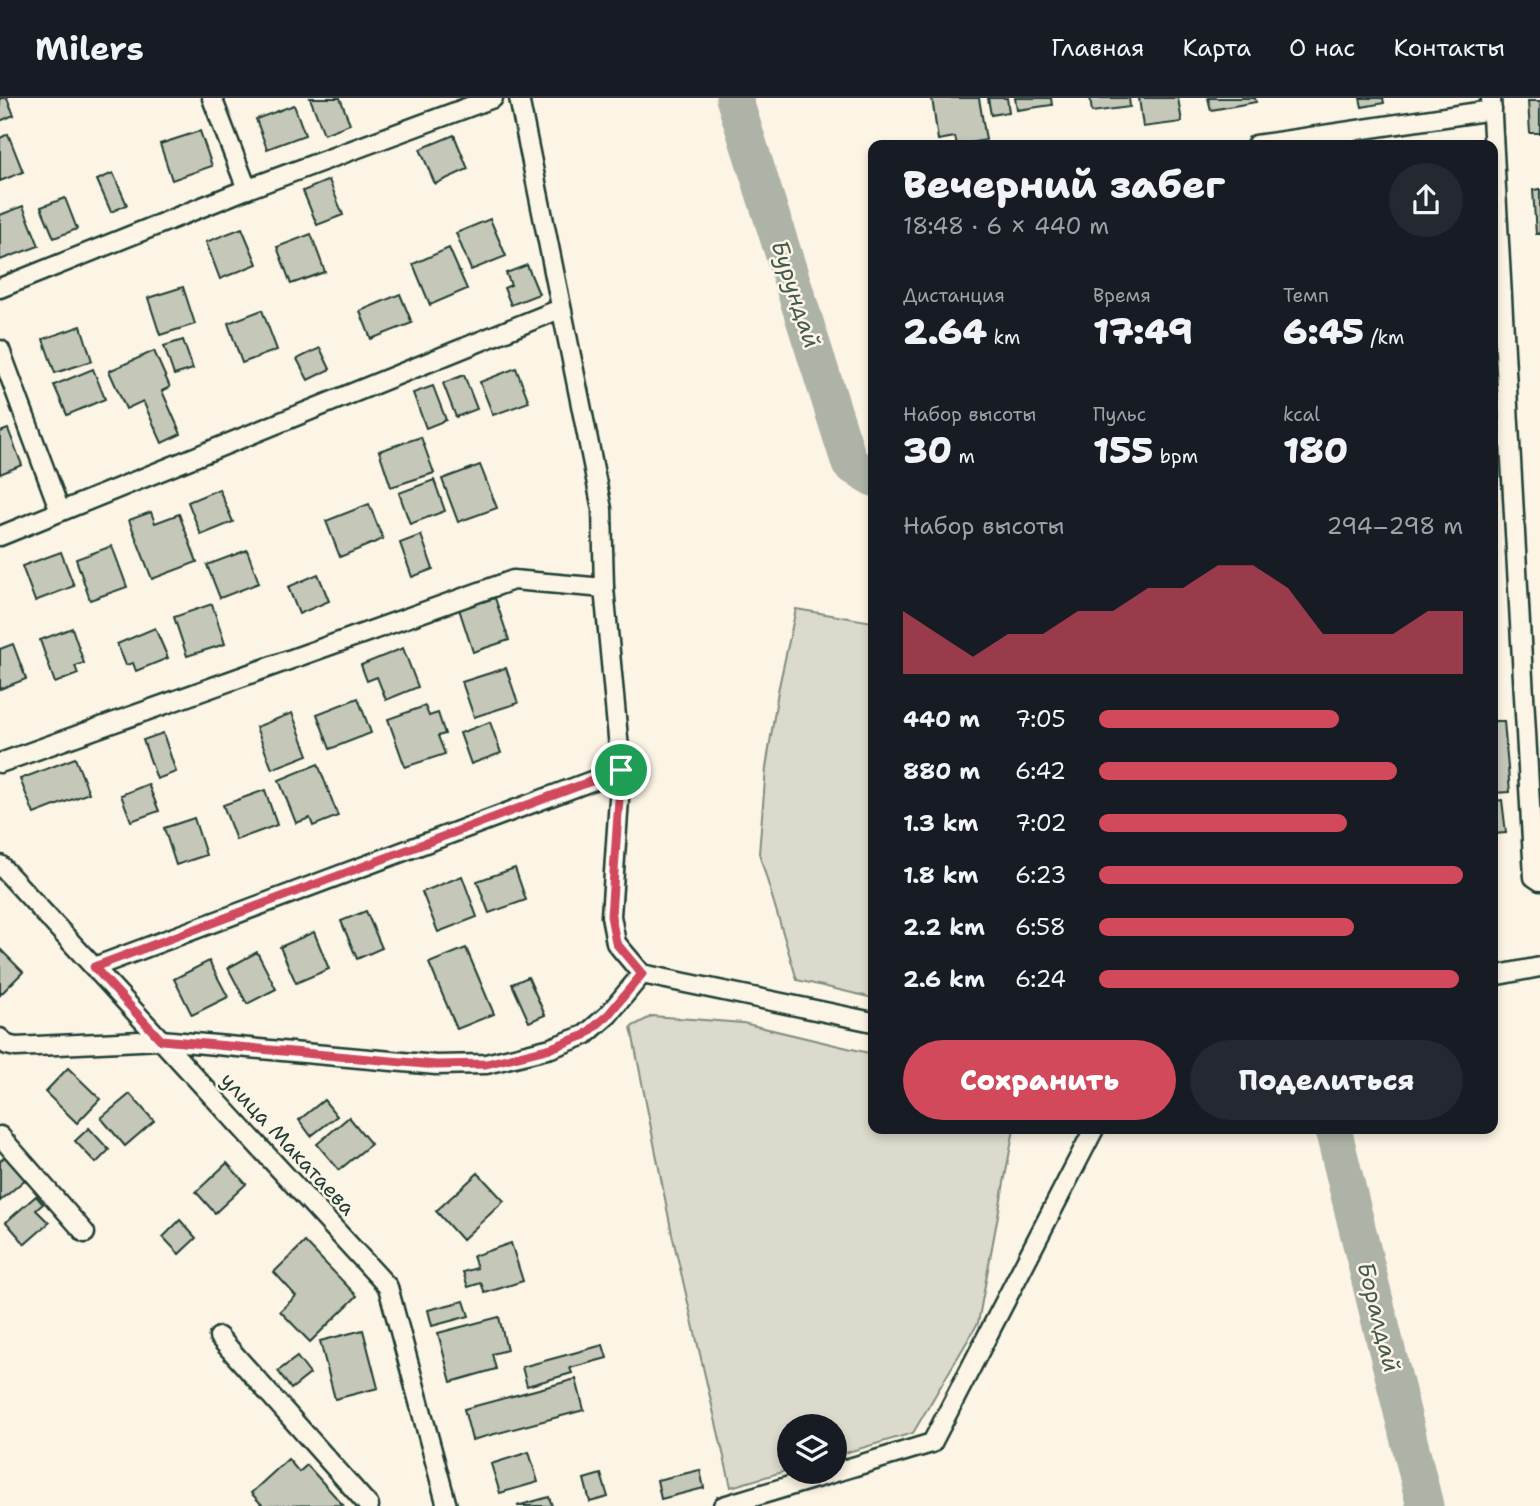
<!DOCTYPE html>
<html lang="ru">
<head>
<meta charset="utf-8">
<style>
	body { margin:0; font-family:"Shantell Sans",sans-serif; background:#242831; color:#f1f3f6; height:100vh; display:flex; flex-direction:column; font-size:26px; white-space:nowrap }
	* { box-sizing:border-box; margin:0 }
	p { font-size:23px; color:#9ea1a6 }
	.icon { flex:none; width:38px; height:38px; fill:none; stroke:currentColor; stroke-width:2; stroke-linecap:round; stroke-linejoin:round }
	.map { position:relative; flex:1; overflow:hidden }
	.details { position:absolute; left:868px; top:42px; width:630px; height:994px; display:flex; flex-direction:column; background:#171b24; border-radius:14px; box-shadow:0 4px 10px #0003 }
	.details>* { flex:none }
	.fabs { position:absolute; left:777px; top:1316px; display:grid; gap:14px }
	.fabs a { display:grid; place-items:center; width:70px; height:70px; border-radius:50%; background:#171b24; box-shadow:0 4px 10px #0003; font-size:35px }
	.pin { position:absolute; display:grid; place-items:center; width:60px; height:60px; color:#fff; margin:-30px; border:4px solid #fff; border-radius:50%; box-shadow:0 2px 7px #0007 }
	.round { display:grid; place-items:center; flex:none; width:74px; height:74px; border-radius:37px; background:#242831 }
	.headline { display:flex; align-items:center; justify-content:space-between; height:119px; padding:0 35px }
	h1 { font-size:38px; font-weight:800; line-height:52px }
	.metrics { display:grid; grid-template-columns:repeat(3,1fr); gap:10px; height:119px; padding:7px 35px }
	.metrics div { display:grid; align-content:center }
	.metrics b { font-size:35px; font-weight:800 }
	.metrics small { font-size:19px; font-weight:400 }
	.metrics p { font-size:19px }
	.chart { height:196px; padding:14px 35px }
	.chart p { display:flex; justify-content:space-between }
	.chart svg { width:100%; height:126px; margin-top:7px; fill:#d1495b; opacity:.7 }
	.primary-button { display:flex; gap:14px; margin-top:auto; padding:14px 35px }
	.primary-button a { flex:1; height:80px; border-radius:42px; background:#d1495b; color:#fff; font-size:28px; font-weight:800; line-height:80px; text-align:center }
	.primary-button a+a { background:#242831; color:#f1f3f6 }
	ul { padding:0 35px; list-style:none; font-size:23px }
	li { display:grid; grid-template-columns:112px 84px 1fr; align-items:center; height:52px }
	li i { height:18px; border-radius:9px; background:#d1495b }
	header { display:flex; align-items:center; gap:42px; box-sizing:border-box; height:98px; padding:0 35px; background:#171b24; border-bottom:2px solid #363941 }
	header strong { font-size:33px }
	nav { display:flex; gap:38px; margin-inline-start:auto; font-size:24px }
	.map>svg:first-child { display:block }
	.green { fill:#dcdacc; stroke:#7e8c80; stroke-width:2 }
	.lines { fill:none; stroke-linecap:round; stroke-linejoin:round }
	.river { stroke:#aeb3a7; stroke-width:37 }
	.building { fill:#c5c7b9; stroke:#1f3d34; stroke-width:2 }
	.street-casing { stroke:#1f3d34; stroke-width:23 }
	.street { stroke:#fcf5e5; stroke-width:18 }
	.route-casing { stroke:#fff; stroke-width:14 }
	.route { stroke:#d1495b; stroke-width:9 }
	.labels { text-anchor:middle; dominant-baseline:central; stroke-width:5; stroke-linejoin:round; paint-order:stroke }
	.street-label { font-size:21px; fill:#1f3d34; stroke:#fcf5e5 }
	.water-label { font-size:23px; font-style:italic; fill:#435a51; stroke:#fcf5e5 }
</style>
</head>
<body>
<header>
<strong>Milers</strong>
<nav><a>Главная</a><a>Карта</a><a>О нас</a><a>Контакты</a></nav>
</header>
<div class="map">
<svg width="1540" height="1408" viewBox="0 0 1540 1408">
	<rect width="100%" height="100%" fill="#fcf5e5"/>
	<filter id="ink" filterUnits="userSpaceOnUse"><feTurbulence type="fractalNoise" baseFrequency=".0143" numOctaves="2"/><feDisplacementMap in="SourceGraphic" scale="14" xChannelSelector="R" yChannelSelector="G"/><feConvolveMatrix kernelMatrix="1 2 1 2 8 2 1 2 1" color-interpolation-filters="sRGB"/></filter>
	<g filter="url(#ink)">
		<g class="green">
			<polygon points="796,511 873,524 873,900 797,882 759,755 766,670 778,593"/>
			<polygon points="652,918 743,925 873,956 873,1031 1014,1031 978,1225 913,1335 835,1358 835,1328 789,1328 789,1372 731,1389 672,1136 631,929"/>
		</g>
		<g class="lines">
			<g class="river">
				<polyline points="734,0 850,366 873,380"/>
				<polyline points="1333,1031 1425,1408"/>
			</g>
		</g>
		<g class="building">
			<polygon points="0,0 7,0 14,17 0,23"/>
			<polygon points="310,0 340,0 350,26 324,36"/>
			<polygon points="932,0 979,0 986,42 957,47 955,39 938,42"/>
			<polygon points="988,0 1007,0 1009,14 991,17"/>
			<polygon points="1015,0 1051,0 1052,7 1017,12"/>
			<polygon points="1090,0 1129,0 1130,9 1092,14"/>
			<polygon points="1139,0 1178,0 1182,24 1143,29"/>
			<polygon points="1208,0 1255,0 1256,4 1211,12"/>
			<polygon points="1360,0 1383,0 1384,5 1362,9"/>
			<polygon points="1528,3 1540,3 1540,35 1530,35"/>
			<polygon points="294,7 305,37 267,51 256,21"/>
			<polygon points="200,33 212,68 172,82 160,46"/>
			<polygon points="8,36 23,74 0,83 0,40"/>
			<polygon points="454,37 468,71 435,86 420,51"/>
			<polygon points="113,75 127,107 111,114 97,82"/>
			<polygon points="329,82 343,117 317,127 303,93"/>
			<polygon points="1540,91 1540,136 1536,136 1533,92"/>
			<polygon points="65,100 77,131 54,140 41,109"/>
			<polygon points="23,108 39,148 0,162 0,117"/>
			<polygon points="490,121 506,158 471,172 456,135"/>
			<polygon points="242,130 257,166 220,181 206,144"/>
			<polygon points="311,136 325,174 291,186 277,149"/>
			<polygon points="449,150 467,191 430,207 413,166"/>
			<polygon points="527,167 539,196 511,207 504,190 511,187 506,175"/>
			<polygon points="183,189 195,226 160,237 148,200"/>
			<polygon points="400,196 412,225 371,241 360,213"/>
			<polygon points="262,212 277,252 242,265 228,225"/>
			<polygon points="81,228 92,263 55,275 43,241"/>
			<polygon points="183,242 193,271 174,277 164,248"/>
			<polygon points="320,250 330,271 308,282 297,261"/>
			<polygon points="154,253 170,289 162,293 181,336 162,345 143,303 126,311 109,273"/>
			<polygon points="516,270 529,304 493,317 480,284"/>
			<polygon points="93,271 105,301 67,317 54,287"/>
			<polygon points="464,277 477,311 456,319 443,285"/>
			<polygon points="433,288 446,322 426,330 413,295"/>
			<polygon points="8,331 22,367 0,376 0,334"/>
			<polygon points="421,339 434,375 391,389 379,353"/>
			<polygon points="480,367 497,410 458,424 442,381"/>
			<polygon points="434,382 445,413 410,426 399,395"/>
			<polygon points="219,391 233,424 201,437 188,404"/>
			<polygon points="369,406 383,441 340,459 326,423"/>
			<polygon points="151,414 155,425 179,416 197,464 152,481 129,422"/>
			<polygon points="421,437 433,471 412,479 400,445"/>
			<polygon points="112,448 127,489 90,502 76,461"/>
			<polygon points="247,452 259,485 220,500 207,467"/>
			<polygon points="61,454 74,488 35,503 22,468"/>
			<polygon points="318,476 329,503 299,516 288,489"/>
			<polygon points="495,500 509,542 473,554 459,511"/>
			<polygon points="212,506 225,546 187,558 174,519"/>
			<polygon points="72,530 84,565 75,568 78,576 55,585 40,542"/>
			<polygon points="155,530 168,560 136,573 133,565 126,567 117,546"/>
			<polygon points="13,546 26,581 0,591 0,551"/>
			<polygon points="403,550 418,589 386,602 377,579 367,583 361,567"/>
			<polygon points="506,570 518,605 474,619 462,584"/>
			<polygon points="358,600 371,635 330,651 317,616"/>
			<polygon points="425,608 429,618 438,615 445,636 438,638 445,656 405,669 388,621"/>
			<polygon points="292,615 308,657 272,671 256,629"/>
			<polygon points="1493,623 1504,623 1510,694 1493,695"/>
			<polygon points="490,624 501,655 471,666 460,635"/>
			<polygon points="163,635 176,674 157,681 143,642"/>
			<polygon points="75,660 89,695 34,716 20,681"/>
			<polygon points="318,666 338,718 313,728 310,720 296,725 279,682"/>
			<polygon points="148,686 159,713 131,723 121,697"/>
			<polygon points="265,692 277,727 236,742 223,707"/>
			<polygon points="1502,702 1506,735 1493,736 1493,703"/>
			<polygon points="194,720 206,757 176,767 164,730"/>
			<polygon points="515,770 526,802 489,815 477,783"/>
			<polygon points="462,778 477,819 438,834 422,794"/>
			<polygon points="366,813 382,850 357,861 341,823"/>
			<polygon points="314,834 329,871 296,885 280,849"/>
			<polygon points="466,850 494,916 457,931 429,865"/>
			<polygon points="0,851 23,874 0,897"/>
			<polygon points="257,854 276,891 247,906 228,870"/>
			<polygon points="209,863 228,899 192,917 174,881"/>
			<polygon points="528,879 545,917 529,924 512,886"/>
			<polygon points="68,970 100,1001 77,1025 45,994"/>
			<polygon points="130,996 154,1023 125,1048 101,1020"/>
			<polygon points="324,1002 337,1018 311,1038 299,1022"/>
			<polygon points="349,1019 371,1046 339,1072 317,1046"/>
			<polygon points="89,1030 109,1052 96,1065 75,1043"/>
			<polygon points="7,1057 27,1080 0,1103 0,1063"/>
			<polygon points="227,1065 246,1086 215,1115 196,1094"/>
			<polygon points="478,1075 504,1103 462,1142 436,1113"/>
			<polygon points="36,1098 43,1106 36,1112 49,1125 25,1146 6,1124"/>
			<polygon points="180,1122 196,1140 179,1156 163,1139"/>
			<polygon points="305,1144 357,1198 310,1244 280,1213 296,1198 274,1174"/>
			<polygon points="511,1145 523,1183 485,1195 481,1185 468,1189 463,1174 477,1170 473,1158"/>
			<polygon points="464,1203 469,1218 432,1228 428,1212"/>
			<polygon points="499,1219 507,1252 492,1256 496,1271 451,1284 438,1235"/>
			<polygon points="363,1232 378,1290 335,1301 320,1243"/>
			<polygon points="603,1247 607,1260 570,1270 572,1275 527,1288 522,1269"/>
			<polygon points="297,1259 310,1276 291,1291 278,1273"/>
			<polygon points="576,1281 584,1312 472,1342 464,1311"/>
			<polygon points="529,1354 538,1384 500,1395 491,1366"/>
			<polygon points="288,1361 299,1374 307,1367 343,1407 263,1408 251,1395"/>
			<polygon points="700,1372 704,1390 661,1401 657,1382"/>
			<polygon points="601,1376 608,1399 590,1404 584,1381"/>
			<polygon points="549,1399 552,1408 517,1408"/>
		</g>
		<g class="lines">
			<g class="street-casing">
				<g id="street">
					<polyline points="212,0 247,91"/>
					<polyline points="519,0 602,411 604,490 621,672 611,818 616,845 642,876 873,924"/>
					<polyline points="1491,0 1534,779 1540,783"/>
					<polyline points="1256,47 1492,12"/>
					<polyline points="0,190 247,91 493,0"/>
					<polyline points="0,252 60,413"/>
					<polyline points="0,438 560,211"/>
					<polyline points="0,665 513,482 604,490"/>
					<polyline points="0,767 388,1189 447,1408"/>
					<polyline points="94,869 621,672"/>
					<polyline points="1493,878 1540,869"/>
					<polyline points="0,940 7,947 16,949 161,942 436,967 486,966 551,950 585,937 608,917 642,876"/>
					<polyline points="0,1038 85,1135"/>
					<polyline points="219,1239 369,1408"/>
					<polyline points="723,1408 932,1345 1094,1031"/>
				</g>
			</g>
			<use href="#street" class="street"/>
		</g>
	</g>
	<g class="lines" filter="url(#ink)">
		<g class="route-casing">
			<polygon id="route" points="621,672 611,818 616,845 642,876 608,917 585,937 551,950 486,966 436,967 161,942 94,869"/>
		</g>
		<use href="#route" class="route"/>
	</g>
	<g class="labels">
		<g class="street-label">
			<text transform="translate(288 1046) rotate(47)">улица Макатаева</text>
		</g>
		<g class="water-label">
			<text transform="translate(796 196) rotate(72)">Бурундай</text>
			<text transform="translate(1379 1219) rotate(76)">Боралдай</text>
		</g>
	</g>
</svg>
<div class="fabs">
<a><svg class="icon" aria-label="layers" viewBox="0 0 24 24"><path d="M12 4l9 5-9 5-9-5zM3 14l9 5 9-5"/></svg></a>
</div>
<div class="pin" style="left:621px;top:672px;background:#1e9e55"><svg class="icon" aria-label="arrive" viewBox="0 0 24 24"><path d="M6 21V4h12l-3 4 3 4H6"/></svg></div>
<section class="details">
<div class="headline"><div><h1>Вечерний забег</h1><p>18:48 · 6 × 440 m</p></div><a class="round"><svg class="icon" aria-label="share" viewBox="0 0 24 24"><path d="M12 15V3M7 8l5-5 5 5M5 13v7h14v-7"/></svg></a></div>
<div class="metrics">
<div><p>Дистанция</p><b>2.64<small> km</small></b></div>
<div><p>Время</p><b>17:49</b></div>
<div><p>Темп</p><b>6:45<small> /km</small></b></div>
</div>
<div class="metrics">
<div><p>Набор высоты</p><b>30<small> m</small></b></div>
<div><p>Пульс</p><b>155<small> bpm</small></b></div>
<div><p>kcal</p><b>180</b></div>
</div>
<div class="chart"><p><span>Набор высоты</span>294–298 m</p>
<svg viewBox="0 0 160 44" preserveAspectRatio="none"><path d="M0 44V22L10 30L20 38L30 30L40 30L50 22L60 22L70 14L80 14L90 6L100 6L110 14L120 30L130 30L140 30L150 22L160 22V44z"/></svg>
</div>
<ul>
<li><b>440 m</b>7:05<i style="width:66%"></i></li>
<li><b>880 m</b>6:42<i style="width:82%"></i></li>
<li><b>1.3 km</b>7:02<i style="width:68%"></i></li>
<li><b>1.8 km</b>6:23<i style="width:100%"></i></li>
<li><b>2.2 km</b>6:58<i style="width:70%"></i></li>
<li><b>2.6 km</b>6:24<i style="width:99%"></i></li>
</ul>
<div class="primary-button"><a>Сохранить</a><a>Поделиться</a></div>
</section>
</div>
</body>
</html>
